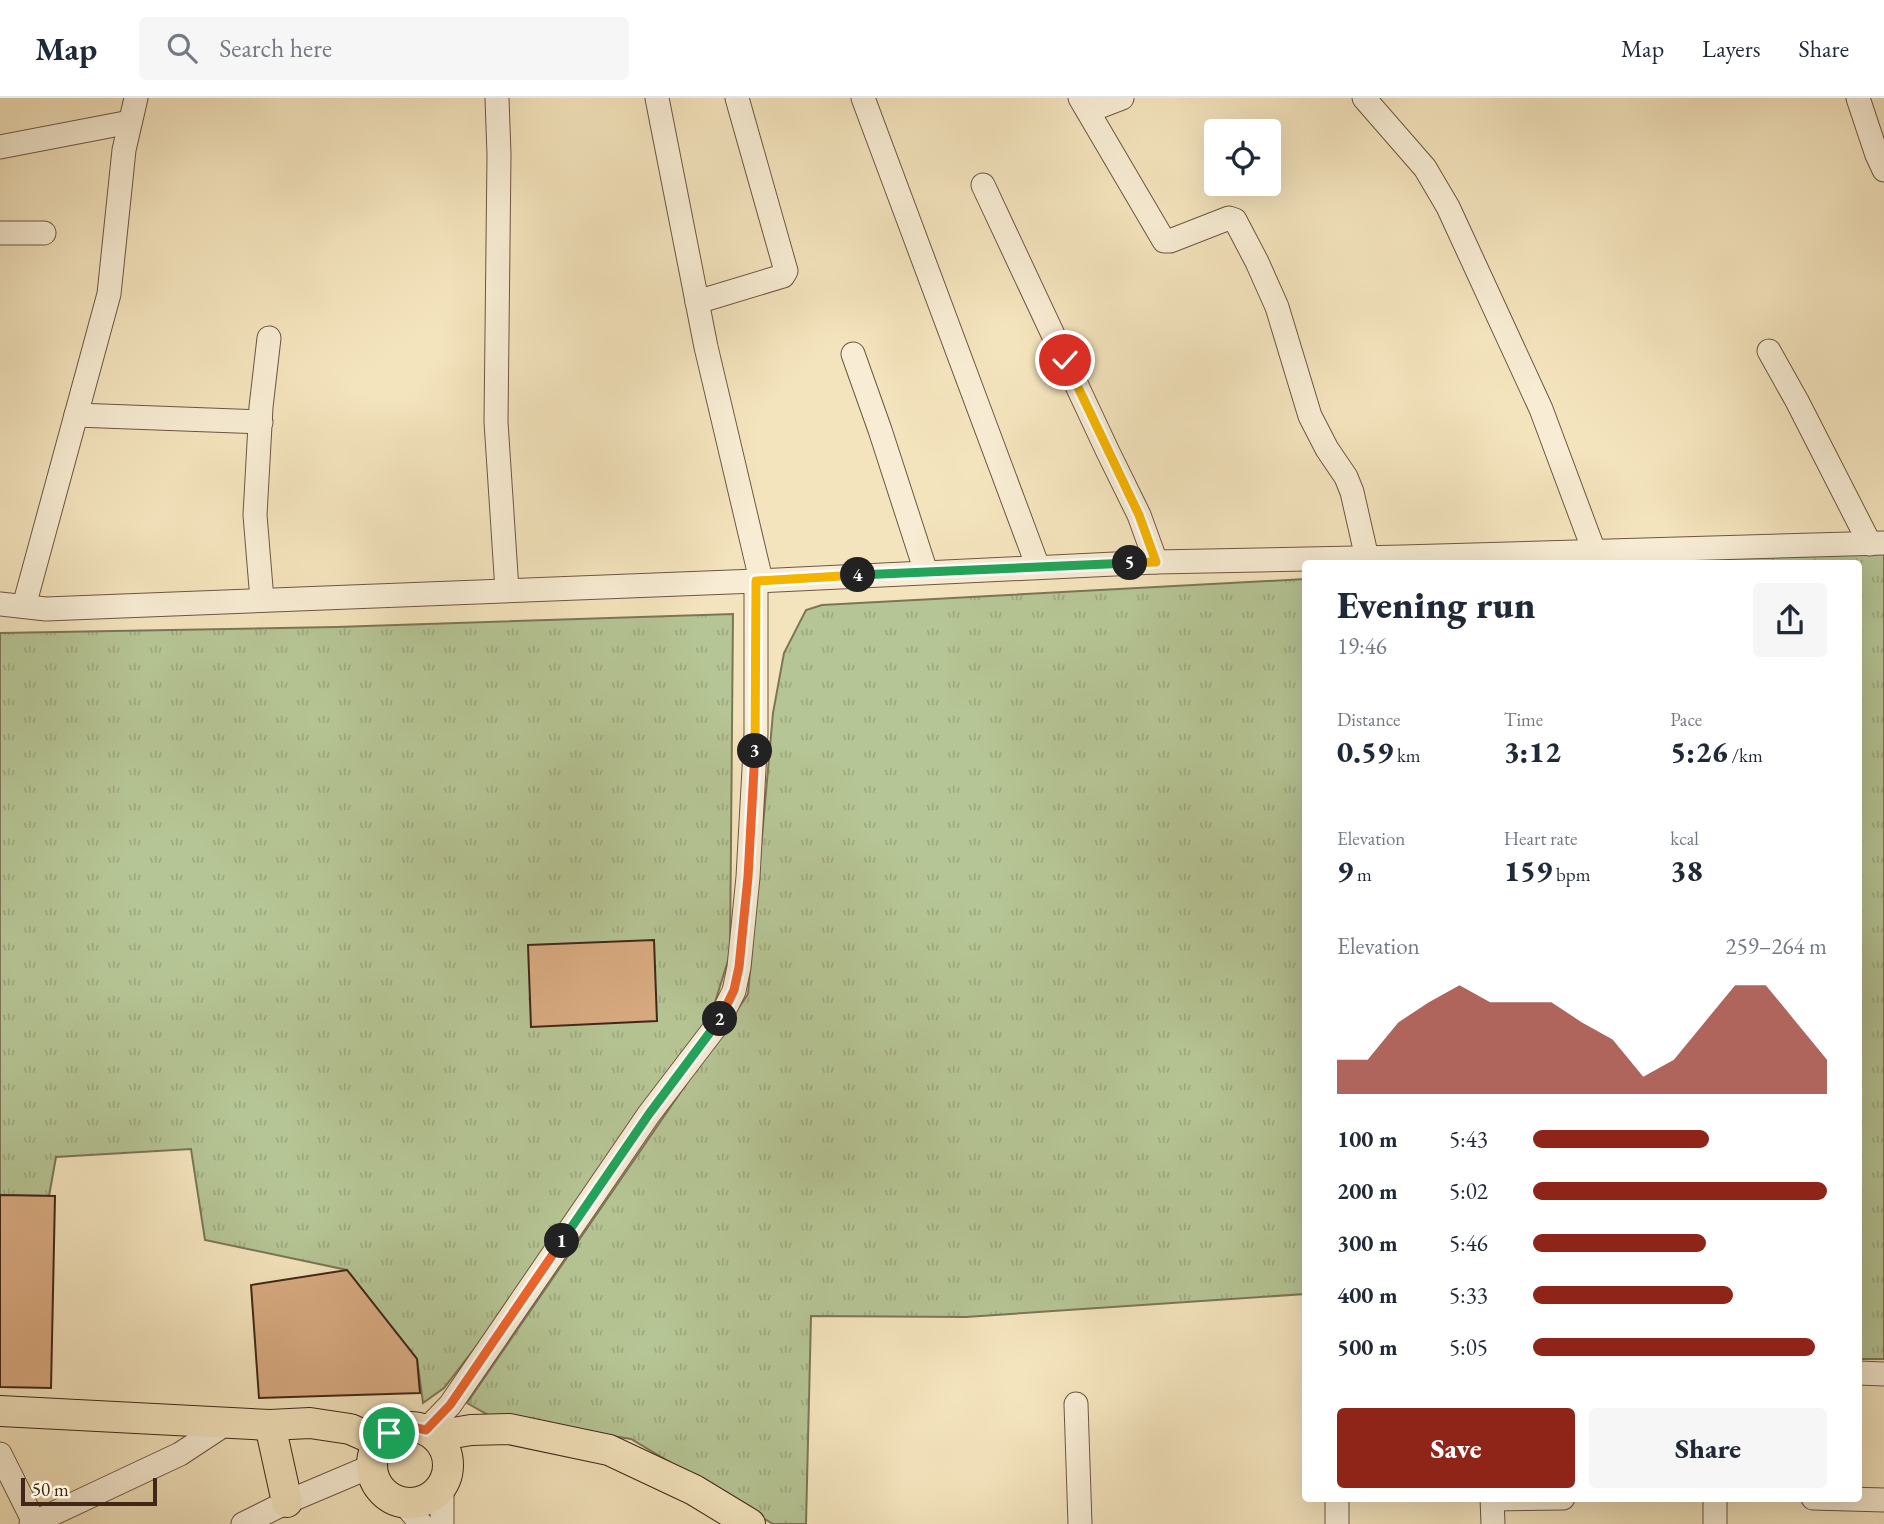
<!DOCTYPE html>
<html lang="en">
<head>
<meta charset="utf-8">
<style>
	body { margin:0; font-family:"EB Garamond",serif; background:#f6f6f7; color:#1f2937; height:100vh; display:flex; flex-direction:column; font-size:26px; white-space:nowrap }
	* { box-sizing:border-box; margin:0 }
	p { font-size:23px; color:#747a83 }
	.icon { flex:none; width:38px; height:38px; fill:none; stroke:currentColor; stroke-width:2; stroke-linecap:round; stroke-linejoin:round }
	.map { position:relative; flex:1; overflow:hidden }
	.panel { position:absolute; left:1302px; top:462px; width:560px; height:942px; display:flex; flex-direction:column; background:#fff; border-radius:7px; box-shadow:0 7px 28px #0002 }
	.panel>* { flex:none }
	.buttons { position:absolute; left:1204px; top:21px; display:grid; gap:14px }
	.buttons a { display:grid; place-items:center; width:77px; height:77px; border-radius:7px; background:#fff; box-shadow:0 7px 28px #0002; font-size:35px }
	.scale { position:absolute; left:21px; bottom:18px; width:136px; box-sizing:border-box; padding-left:7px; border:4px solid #412718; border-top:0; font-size:19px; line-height:24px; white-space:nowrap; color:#412718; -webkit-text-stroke:5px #f8edd4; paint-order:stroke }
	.pin { position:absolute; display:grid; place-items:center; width:60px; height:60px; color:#fff; margin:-30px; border:4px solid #fff; border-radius:50%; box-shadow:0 2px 7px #0007 }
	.km { position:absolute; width:35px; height:35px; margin:-18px; border-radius:50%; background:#222; color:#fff; font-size:19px; line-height:35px; text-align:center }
	.round { display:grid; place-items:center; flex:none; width:74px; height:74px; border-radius:7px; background:#f6f6f7 }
	.head { display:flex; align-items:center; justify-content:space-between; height:119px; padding:0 35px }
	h1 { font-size:38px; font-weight:800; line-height:52px }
	.figures { display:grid; grid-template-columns:repeat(3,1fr); gap:10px; height:119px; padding:7px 35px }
	.figures div { display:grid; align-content:center }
	.figures b { font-size:30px; font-weight:800 }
	.figures small { font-size:19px; font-weight:400 }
	.figures p { font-size:19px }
	.chart { height:196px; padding:14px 35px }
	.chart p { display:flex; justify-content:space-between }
	.chart svg { width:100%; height:126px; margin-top:7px; fill:#8f2418; opacity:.7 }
	.action { display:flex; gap:14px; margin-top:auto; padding:14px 35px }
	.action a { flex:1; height:80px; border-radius:7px; background:#8f2418; color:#fff; font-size:28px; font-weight:800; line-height:80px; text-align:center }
	.action a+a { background:#f6f6f7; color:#1f2937 }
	ul { padding:0 35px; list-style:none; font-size:23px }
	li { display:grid; grid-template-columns:112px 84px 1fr; align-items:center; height:52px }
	li i { height:18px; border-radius:9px; background:#8f2418 }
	header { display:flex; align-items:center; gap:42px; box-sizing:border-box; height:98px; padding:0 35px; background:#fff; border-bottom:2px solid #e0e1e3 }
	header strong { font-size:33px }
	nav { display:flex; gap:38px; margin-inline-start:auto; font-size:24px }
	.search { width:490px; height:63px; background:#f6f6f7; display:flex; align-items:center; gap:18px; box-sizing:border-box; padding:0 24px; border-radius:7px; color:#747a83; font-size:26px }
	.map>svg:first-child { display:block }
	.grass { fill:url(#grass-tufts); stroke:#7c7656; stroke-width:2 }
	.building { fill:#d9ab81; stroke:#412718; stroke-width:2 }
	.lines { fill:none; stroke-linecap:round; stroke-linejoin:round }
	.minor-casing { stroke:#6e5641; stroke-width:25 }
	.major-casing { stroke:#412718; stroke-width:32 }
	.minor { stroke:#f8edd4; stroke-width:23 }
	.major { stroke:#f4e4bd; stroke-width:30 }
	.split-1-casing { stroke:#fff; stroke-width:14 }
	.split-2-casing { stroke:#fff; stroke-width:14 }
	.split-3-casing { stroke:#fff; stroke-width:14 }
	.split-4-casing { stroke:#fff; stroke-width:14 }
	.split-5-casing { stroke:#fff; stroke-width:14 }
	.split-6-casing { stroke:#fff; stroke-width:14 }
	.split-1 { stroke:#f0652b; stroke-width:9 }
	.split-2 { stroke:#22a559; stroke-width:9 }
	.split-3 { stroke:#f0652b; stroke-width:9 }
	.split-4 { stroke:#f5b400; stroke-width:9 }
	.split-5 { stroke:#22a559; stroke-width:9 }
	.split-6 { stroke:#f5b400; stroke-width:9 }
</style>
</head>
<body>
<header>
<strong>Map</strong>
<div class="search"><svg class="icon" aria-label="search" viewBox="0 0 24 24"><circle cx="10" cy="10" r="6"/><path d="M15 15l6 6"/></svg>Search here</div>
<nav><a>Map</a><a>Layers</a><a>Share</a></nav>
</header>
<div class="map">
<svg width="1884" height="1426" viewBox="0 0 1884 1426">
	<defs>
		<pattern id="grass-tufts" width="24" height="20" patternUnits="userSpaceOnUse" patternTransform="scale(1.75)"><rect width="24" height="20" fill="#b6c595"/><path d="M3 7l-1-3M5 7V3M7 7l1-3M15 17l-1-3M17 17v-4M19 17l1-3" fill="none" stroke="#9ea980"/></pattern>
	</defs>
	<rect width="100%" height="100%" fill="#f4e4bd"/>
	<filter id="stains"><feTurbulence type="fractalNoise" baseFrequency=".00286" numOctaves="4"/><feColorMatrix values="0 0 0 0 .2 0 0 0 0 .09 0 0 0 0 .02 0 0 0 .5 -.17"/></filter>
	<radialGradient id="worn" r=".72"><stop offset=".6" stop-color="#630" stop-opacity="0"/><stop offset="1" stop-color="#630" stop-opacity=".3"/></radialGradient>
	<g class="grass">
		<polygon points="1884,451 1884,1261 1858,1261 1858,466 1579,466"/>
		<polygon points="1305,481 1305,1196 966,1219 811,1218 806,1426 773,1426 631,1341 490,1318 467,1305 748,896 773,615 784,555 806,512 822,507"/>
		<polygon points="733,516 730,856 712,914 518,1194 444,1290 423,1305 417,1261 347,1172 205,1142 191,1051 56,1059 49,1098 0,1097 0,535 336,529"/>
	</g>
	<g class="building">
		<polygon points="654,842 657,923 531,929 528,847"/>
		<polygon points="0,1097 55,1098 51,1290 0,1289"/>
		<polygon points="347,1172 417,1261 420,1295 259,1300 251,1187"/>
	</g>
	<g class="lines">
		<g class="minor-casing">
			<g id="minor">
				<polyline points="497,0 499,57 496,324 507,492"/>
				<polyline points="657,0 706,249 761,482"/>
				<polyline points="863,0 1038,469"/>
				<polyline points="1080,0 1164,143 1170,143 1229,120 1235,122 1257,164 1277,209 1310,318 1327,351 1346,379 1352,394 1367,460"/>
				<polyline points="1364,0 1425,70 1448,109 1541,311 1594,453"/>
				<polyline points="1858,0 1877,57 1884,72"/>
				<polyline points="1088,13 1122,0"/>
				<polyline points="0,49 130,24"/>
				<polyline points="983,87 1108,354 1139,417 1156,464"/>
				<polyline points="0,135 44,135"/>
				<polyline points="697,204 783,178 786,173 737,0"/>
				<polyline points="1769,253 1797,303 1870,446"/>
				<polyline points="853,256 880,332 926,474"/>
				<polyline points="76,317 261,324"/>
				<polyline points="262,502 255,417 261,309 269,240"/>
				<polyline points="0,506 46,511 756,483 1156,464 1403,459 1884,445"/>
				<polyline points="24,508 109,196 124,52 136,0"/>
				<polyline points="1858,1275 1884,1276"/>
				<polyline points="1076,1306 1080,1426"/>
				<polyline points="426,1332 450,1307 649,1016 717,927 734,893 739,869 748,779 756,635 756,483"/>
				<polyline points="0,1356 35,1426"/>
				<polyline points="1492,1400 1493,1426"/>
				<polyline points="1813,1400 1884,1402"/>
				<polyline points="1492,1401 1563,1400"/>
				<polyline points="404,1405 421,1426"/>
				<polyline points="31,1426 180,1356 227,1325"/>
				<polyline points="243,1426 287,1404 372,1368"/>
				<polyline points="442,1426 442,1387"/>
				<polyline points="1337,1426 1337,1400"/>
				<polyline points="1715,1426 1715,1400"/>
			</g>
		</g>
		<g class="major-casing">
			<g id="major">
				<polyline points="0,1313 270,1327 310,1325 350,1331 380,1344"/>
				<polyline points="270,1327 287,1404"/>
				<circle cx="410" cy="1367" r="38"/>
				<polyline points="435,1338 471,1332 509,1331 609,1352 694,1392 750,1426"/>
			</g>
		</g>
		<use href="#minor" class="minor"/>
		<use href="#major" class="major"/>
	</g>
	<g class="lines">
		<g class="split-1-casing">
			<path id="split-1" d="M389 1335C403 1329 412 1328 426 1332L450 1307 562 1143"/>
		</g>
		<g class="split-2-casing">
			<polyline id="split-2" points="562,1143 649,1016 720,921"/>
		</g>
		<g class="split-3-casing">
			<polyline id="split-3" points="720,921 734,892 739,869 748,779 755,653"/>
		</g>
		<g class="split-4-casing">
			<polyline id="split-4" points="755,653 756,483 858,477"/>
		</g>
		<g class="split-5-casing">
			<polyline id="split-5" points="858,477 1130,465"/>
		</g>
		<g class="split-6-casing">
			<polyline id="split-6" points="1065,262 1139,417 1156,464 1130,465"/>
		</g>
		<use href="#split-1" class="split-1"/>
		<use href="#split-2" class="split-2"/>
		<use href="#split-3" class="split-3"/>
		<use href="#split-4" class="split-4"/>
		<use href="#split-5" class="split-5"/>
		<use href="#split-6" class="split-6"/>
	</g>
	<rect width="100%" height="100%" filter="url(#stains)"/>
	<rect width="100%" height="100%" fill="url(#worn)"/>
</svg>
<div class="buttons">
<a><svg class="icon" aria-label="locate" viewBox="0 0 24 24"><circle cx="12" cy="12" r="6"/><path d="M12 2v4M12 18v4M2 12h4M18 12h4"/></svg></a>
</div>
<div class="scale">50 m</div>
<div class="pin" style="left:389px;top:1335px;background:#1e9e55"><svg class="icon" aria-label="arrive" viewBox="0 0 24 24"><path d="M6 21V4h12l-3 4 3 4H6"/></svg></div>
<div class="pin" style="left:1065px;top:262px;background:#d93025"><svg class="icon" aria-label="check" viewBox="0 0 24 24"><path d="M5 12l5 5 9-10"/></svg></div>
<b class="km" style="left:562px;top:1143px">1</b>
<b class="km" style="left:720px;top:921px">2</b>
<b class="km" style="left:755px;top:653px">3</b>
<b class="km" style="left:858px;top:477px">4</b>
<b class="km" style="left:1130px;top:465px">5</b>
<section class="panel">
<div class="head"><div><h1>Evening run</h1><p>19:46</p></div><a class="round"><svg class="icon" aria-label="share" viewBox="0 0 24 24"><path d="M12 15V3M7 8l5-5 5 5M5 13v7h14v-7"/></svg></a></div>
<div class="figures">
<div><p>Distance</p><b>0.59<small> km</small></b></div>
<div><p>Time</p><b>3:12</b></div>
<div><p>Pace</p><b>5:26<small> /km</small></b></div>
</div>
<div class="figures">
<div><p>Elevation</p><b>9<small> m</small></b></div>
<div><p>Heart rate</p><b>159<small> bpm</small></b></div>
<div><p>kcal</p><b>38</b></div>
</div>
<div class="chart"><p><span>Elevation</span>259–264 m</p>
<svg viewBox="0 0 160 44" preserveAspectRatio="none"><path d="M0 44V32L10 32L20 19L30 12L40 6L50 12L60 12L70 12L80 19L90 25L100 38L110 32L120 19L130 6L140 6L150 19L160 32V44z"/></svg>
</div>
<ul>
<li><b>100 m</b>5:43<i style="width:60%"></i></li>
<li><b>200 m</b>5:02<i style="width:100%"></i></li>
<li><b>300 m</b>5:46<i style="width:59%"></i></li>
<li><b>400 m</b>5:33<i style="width:68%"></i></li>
<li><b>500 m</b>5:05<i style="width:96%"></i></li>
</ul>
<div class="action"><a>Save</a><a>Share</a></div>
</section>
</div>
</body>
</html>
